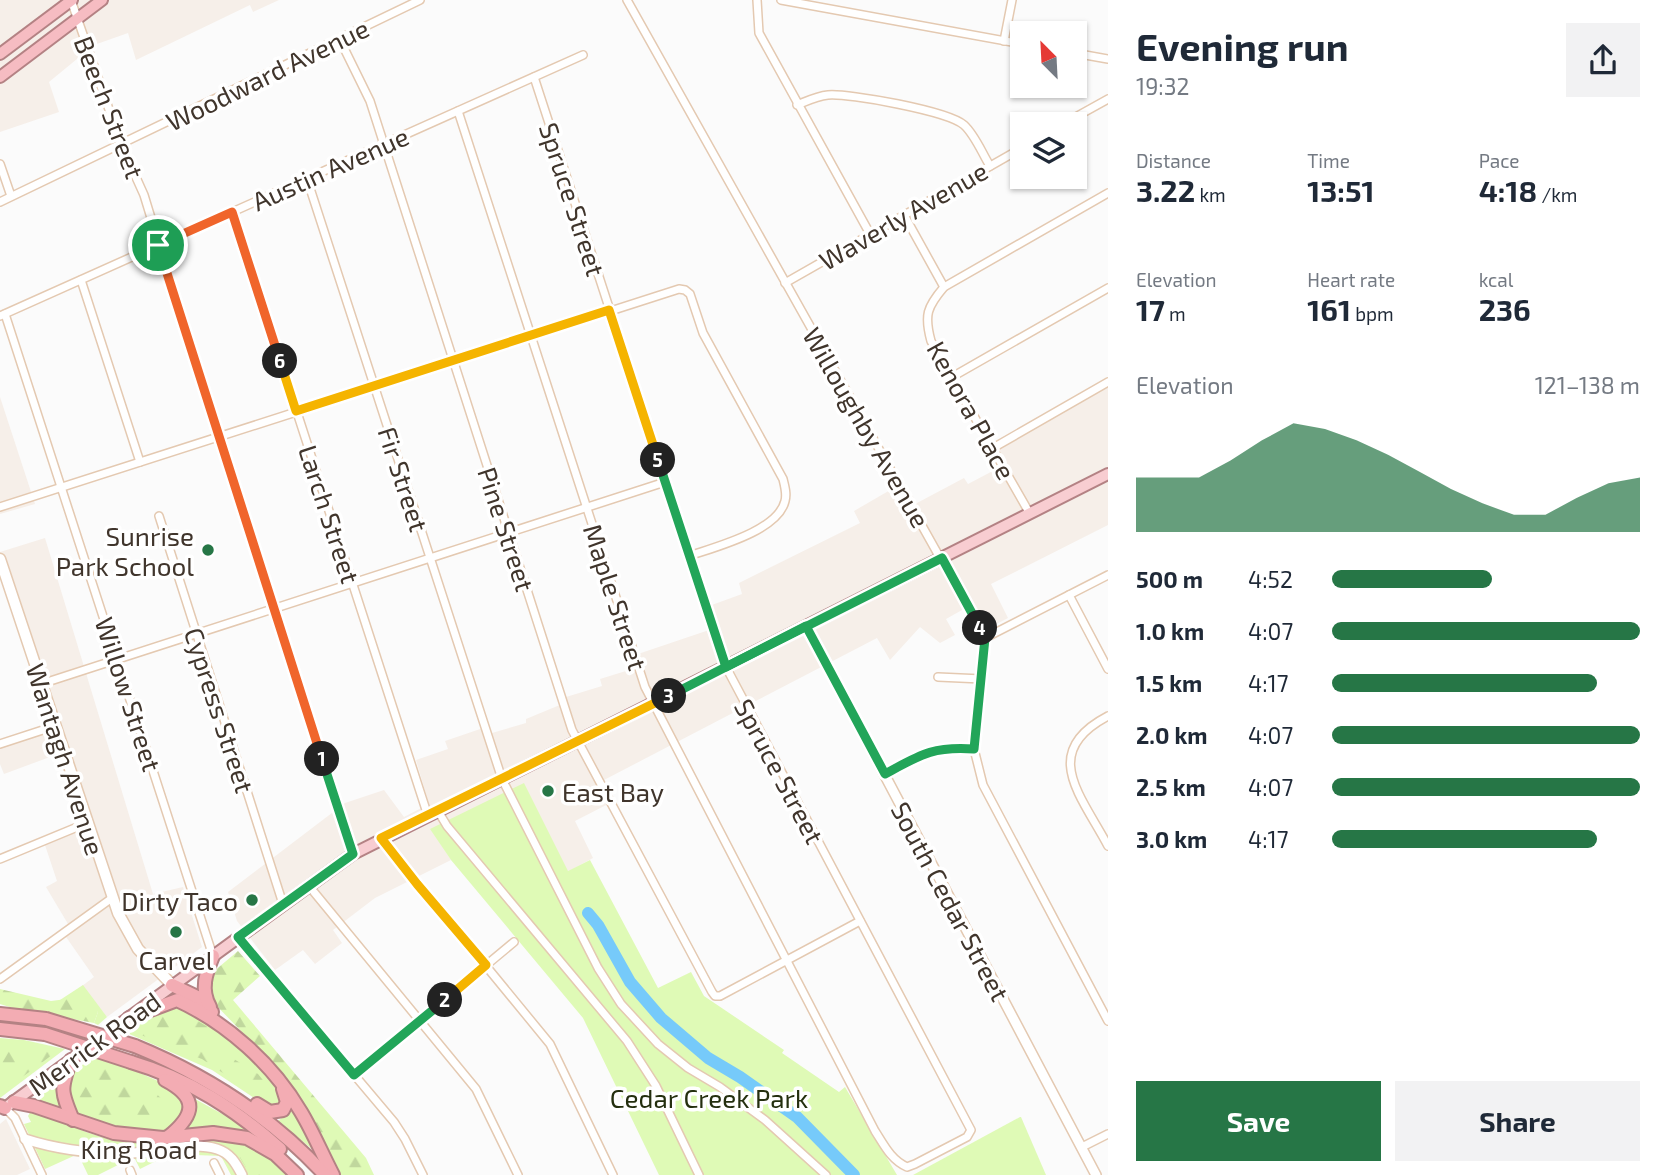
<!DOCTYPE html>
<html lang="en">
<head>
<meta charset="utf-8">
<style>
	body { margin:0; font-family:"Exo 2",sans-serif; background:#f2f2f3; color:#1f2937; height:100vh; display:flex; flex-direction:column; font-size:26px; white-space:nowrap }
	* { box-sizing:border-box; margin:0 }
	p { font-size:23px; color:#747a83 }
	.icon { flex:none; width:38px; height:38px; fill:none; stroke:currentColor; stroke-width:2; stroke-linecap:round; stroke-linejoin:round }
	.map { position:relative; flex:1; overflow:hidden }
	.sheet { display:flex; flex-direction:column; background:#fff; width:560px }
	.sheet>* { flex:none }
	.needle { width:46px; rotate:336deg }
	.buttons { position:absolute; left:1010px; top:21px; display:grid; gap:14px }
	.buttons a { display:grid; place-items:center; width:77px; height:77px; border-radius:0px; background:#fff; box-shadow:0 2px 5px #0004; font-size:35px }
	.pin { position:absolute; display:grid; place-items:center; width:60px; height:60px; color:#fff; margin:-30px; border:4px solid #fff; border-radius:50%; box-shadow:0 2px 7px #0007 }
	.km { position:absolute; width:35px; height:35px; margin:-18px; border-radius:50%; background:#222; color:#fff; font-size:19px; line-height:35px; text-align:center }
	.round { display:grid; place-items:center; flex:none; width:74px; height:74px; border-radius:0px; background:#f2f2f3 }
	.head { display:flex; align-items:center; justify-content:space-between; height:119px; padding:0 28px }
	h1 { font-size:38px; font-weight:700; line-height:52px }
	.stats { display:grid; grid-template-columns:repeat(3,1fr); gap:10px; height:119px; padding:7px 28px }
	.stats div { display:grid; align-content:center }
	.stats b { font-size:30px; font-weight:700 }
	.stats small { font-size:19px; font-weight:400 }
	.stats p { font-size:19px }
	.chart { height:196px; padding:14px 28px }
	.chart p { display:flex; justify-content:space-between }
	.chart svg { width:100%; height:126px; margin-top:7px; fill:#267646; opacity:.7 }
	.action { display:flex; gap:14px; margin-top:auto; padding:14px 28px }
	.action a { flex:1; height:80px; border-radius:0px; background:#267646; color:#fff; font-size:28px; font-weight:700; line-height:80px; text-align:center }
	.action a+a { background:#f2f2f3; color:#1f2937 }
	ul { padding:0 28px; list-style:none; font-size:23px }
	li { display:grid; grid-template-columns:112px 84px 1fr; align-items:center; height:52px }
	li i { height:18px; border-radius:9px; background:#267646 }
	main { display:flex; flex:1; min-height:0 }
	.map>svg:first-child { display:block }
	.built { fill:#f6efe9 }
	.green { fill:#dffab6 }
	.forest { fill:url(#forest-firs) }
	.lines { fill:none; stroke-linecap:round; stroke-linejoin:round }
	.river { stroke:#76cafa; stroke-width:12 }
	.minor-casing { stroke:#e4c9b1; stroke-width:10 }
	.tertiary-casing { stroke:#e4c9b1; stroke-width:12 }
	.secondary-casing { stroke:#e4c9b1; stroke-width:13 }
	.primary-casing { stroke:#b48284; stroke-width:14 }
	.trunk-casing { stroke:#b48284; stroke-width:14 }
	.motorway-casing { stroke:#b48284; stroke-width:16 }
	.minor { stroke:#fff; stroke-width:7 }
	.tertiary { stroke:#fff; stroke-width:9 }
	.secondary { stroke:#fff; stroke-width:10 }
	.primary { stroke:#f8cdd1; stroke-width:10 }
	.trunk { stroke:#f6bcc2; stroke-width:10 }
	.motorway { stroke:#f3acb3; stroke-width:12 }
	.motorway-bridge-casing { stroke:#b48284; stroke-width:16; stroke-linecap:butt }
	.motorway-bridge { stroke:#f3acb3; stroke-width:12 }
	.split-1-casing { stroke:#fff; stroke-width:14 }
	.split-2-casing { stroke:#fff; stroke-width:14 }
	.split-3-casing { stroke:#fff; stroke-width:14 }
	.split-4-casing { stroke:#fff; stroke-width:14 }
	.split-5-casing { stroke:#fff; stroke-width:14 }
	.split-6-casing { stroke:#fff; stroke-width:14 }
	.split-7-casing { stroke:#fff; stroke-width:14 }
	.split-1 { stroke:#f0652b; stroke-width:9 }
	.split-2 { stroke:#22a559; stroke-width:9 }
	.split-3 { stroke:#f5b400; stroke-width:9 }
	.split-4 { stroke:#22a559; stroke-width:9 }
	.split-5 { stroke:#22a559; stroke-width:9 }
	.split-6 { stroke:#f5b400; stroke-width:9 }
	.split-7 { stroke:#f0652b; stroke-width:9 }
	.poi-dot { fill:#267646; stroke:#fff; stroke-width:2.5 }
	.labels { text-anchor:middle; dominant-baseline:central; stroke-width:7; stroke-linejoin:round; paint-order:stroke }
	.street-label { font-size:26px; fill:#40352c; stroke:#fff }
	.poi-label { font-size:26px; fill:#40352c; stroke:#fff; text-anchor:end }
	.park-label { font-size:26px; fill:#242f0f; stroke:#fff }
</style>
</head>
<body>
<main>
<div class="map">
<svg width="1108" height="1175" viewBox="0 0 1108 1175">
	<defs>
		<pattern id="forest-firs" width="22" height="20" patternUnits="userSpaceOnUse" patternTransform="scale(1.75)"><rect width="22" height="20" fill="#dffab6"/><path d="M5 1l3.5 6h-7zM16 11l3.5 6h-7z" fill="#c0d79d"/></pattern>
	</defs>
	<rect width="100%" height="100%" fill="#fbfbfb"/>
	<g class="built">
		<polygon points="0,0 279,0 253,12 250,5 136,60 128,33 94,45 49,82 59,112 0,132"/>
		<polygon points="1108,386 1108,525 991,584 1008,618 985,630 971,605 946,619 955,635 940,643 920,627 890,660 877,638 604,780 614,801 575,821 593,858 569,871 431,829 451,860 375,898 333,930 342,943 315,964 303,950 275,970 237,921 228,892 345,803 384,790 404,817 429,804 416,760 448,749 445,741 489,726 492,733 526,723 526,719 567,702 566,697 602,686 600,679 642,666 638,654 715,628 709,606 742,594 739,583 860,523 854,511 904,482 917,503 964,478 968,484 1006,464 997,448"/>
		<polygon points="0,397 35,504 0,514"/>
		<polygon points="45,538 153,894 183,887 202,947 107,1017 82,986 94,977 64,934 71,929 46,887 57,881 44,842 82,826 58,754 4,774 0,764 0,748 51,731 0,575 0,552"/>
		<polygon points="6,1119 30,1169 17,1175 0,1175 0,1124"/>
	</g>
	<g class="green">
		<polygon points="524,783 568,871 590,860 658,988 691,972 704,996 784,1050 782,1053 839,1092 845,1087 897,1175 659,1175 583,1018 451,860 430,829"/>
		<polygon points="83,985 107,1017 98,1025 94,1023 98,1012 60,1000"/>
		<polygon points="177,1004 195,1009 257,1064 282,1093 283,1105 269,1108 212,1070 127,1033 152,1012"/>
		<polygon points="0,1038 24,1040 65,1049 0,1098"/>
		<path d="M92 1057 131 1069 174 1088 179 1093 186 1110C182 1115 178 1123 173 1127 156 1141 100 1127 82 1118 78 1116 74 1111 70 1107L69 1076Z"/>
		<polygon points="58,1082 65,1111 35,1100 41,1093"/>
		<polygon points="195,1099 237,1122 261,1140 179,1133"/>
		<polygon points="294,1108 313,1150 278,1121"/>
		<polygon points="32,1109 86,1132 108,1139 151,1143 223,1137 264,1149 293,1175 231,1175 221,1156 170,1154 140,1169 134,1157 98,1175 88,1175 78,1154 45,1169 24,1124 31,1122 28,1116"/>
		<polygon points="1021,1117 1046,1175 913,1175 1020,1117"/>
	</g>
	<g class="forest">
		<polygon points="238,951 260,976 233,1000 366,1158 374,1175 340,1175 316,1134 304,1104 270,1061 211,1000 209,985 213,972"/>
		<polygon points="0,989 51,1001 82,997 98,1012 94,1023 13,1008 0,1004"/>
		<polygon points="169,1009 184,1013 213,1030 213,1046 258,1074 270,1089 257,1096 202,1059 165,1046 133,1031 158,1012"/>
		<polygon points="9,1045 29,1045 56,1052 9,1087 0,1083 0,1049"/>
		<path d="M94 1064C122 1066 152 1086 169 1107L163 1120C133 1125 62 1126 69 1079L83 1068Z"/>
		<polygon points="232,1145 245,1145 280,1175 251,1175"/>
	</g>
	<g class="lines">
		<polyline class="river" points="588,913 598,925 630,982 661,1018 708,1058 740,1077 797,1117 854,1175"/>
		<g class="minor-casing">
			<g id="minor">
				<polyline points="71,0 121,144 144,195 218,437 353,854"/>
				<polyline points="627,0 985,638 974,749 983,785 1108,1021"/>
				<polyline points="757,0 759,33 870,234"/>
				<polyline points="781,0 1022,44"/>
				<polyline points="340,40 370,101 572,730 712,992 715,996 720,996 860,921"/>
				<polyline points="1004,41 1012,0"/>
				<polyline points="1074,53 1108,59"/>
				<path d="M797 105C807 101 817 96 828 95 849 93 948 111 964 125 975 135 982 153 990 166"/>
				<path d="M458 111 645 687 875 1131C884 1145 891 1160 907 1167L915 1164 967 1137 971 1130 726 667 534 77"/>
				<polyline points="1063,124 1108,99"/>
				<polyline points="0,164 11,196"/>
				<polyline points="307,179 502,779 598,968 621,1004 658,1044 688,1068 720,1087 765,1120 826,1175"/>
				<polyline points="0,202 420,0"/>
				<polyline points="232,212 428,816"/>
				<polyline points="904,215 944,287"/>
				<polyline points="81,280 140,462"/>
				<polyline points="785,283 1022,148"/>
				<polyline points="5,314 213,956"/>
				<polyline points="0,316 583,55"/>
				<polyline points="952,377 1108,288"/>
				<polyline points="993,448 1108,382"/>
				<path d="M0 507 679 289 685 290 690 294 703 333 783 479C785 487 787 494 785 501 778 531 715 547 689 556"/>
				<path d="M1030 514 931 341C924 315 927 307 944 287L1108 193"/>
				<polyline points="159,516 283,904"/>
				<polyline points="1069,595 1108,669"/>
				<polyline points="985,638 1108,575"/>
				<polyline points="938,677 982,679"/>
				<polyline points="41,684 665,482"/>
				<path d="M1108 716C1039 752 1081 795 1108 846"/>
				<polyline points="0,744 55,726"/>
				<path d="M885 774C920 755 933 746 974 749"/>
				<polyline points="438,811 447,826 627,1041 656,1086 699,1175"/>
				<polyline points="381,838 550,1044 613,1175"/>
				<polyline points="0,859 87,823"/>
				<polyline points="309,886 476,1089 518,1175"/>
				<polyline points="238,937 394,1122 405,1139 423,1175"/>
				<polyline points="0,979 112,898"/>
				<polyline points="354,1075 514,942"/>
				<polyline points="5,1108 15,1118 42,1175"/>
				<polyline points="1082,1147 1108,1134"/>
				<polyline points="214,1163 220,1175"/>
				<polyline points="130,1170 132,1175"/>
			</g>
		</g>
		<g class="tertiary-casing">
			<g id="tertiary">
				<polyline points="806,626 1096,1175"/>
				<path d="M25 1139C59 1150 96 1154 131 1153 158 1152 190 1141 217 1149 230 1153 236 1163 242 1175"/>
			</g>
		</g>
		<g class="secondary-casing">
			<polyline id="secondary" points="0,559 118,913 138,949 172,985"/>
		</g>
		<g class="primary-casing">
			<polyline id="primary" points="9,1105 353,854 1108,474"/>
		</g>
		<g class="trunk-casing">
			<g id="trunk">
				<polyline points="0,54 72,0"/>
				<polyline points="0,77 102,0"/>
			</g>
		</g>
		<g class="motorway-casing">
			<g id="motorway">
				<polyline points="172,985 197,997 212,1012"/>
				<path d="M210 1007C200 989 206 973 213 956"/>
				<polyline points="0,1014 46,1019"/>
				<path d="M129 1018 177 1000C227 1023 273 1064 301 1112 313 1132 322 1154 333 1175"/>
				<polyline points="0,1029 45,1034"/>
				<path d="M135 1046C208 1076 271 1116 325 1175"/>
				<path d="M71 1060C60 1089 61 1092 73 1120"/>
				<path d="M131 1062C189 1079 235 1109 280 1149"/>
				<path d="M165 1080C199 1098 195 1115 168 1137"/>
				<polyline points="14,1102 34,1106 114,1133 163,1138 213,1133 247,1138 275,1154 297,1175"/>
				<polyline points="257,1104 270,1112 283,1110 287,1102 283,1089"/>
				<polyline points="0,1106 5,1108"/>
			</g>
		</g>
		<use href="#minor" class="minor"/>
		<use href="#tertiary" class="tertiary"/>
		<use href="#secondary" class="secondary"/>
		<use href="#primary" class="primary"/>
		<use href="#trunk" class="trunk"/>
		<use href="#motorway" class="motorway"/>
		<g class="motorway-bridge-casing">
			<g id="motorway-bridge">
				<polyline points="46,1019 135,1046"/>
				<polyline points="45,1034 131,1062"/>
			</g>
		</g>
		<use href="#motorway-bridge" class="motorway-bridge"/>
	</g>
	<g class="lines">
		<g class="split-1-casing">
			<polyline id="split-1" points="158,245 322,759"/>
		</g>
		<g class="split-2-casing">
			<polyline id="split-2" points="322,759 353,854 238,937 354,1075 445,1000"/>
		</g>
		<g class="split-3-casing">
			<polyline id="split-3" points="445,1000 486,965 417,884 381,838 669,696"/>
		</g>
		<g class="split-4-casing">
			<path id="split-4" d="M669 696 806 626 885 774C920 755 933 746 974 749L985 638 980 628"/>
		</g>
		<g class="split-5-casing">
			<polyline id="split-5" points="658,460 726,667 942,558 980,628"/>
		</g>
		<g class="split-6-casing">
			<polyline id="split-6" points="280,361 296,411 609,310 658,460"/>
		</g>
		<g class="split-7-casing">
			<polyline id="split-7" points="158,245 232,212 280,361"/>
		</g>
		<use href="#split-1" class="split-1"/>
		<use href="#split-2" class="split-2"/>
		<use href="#split-3" class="split-3"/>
		<use href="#split-4" class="split-4"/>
		<use href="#split-5" class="split-5"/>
		<use href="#split-6" class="split-6"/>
		<use href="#split-7" class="split-7"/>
	</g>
	<g class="poi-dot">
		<circle cx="208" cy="550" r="7"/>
		<circle cx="548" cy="791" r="7"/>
		<circle cx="252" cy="900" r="7"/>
		<circle cx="176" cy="932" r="7"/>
	</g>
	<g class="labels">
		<g class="street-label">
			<text transform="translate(267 74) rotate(-26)">Woodward Avenue</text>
			<text transform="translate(110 107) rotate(69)">Beech Street</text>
			<text transform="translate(330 168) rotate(-24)">Austin Avenue</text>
			<text transform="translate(573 199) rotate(72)">Spruce Street</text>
			<text transform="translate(903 215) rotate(-30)">Waverly Avenue</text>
			<text transform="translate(972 410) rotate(61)">Kenora Place</text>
			<text transform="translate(867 427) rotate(60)">Willoughby Avenue</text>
			<text transform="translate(404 479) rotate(72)">Fir Street</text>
			<text transform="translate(330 514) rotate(72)">Larch Street</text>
			<text transform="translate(507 529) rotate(72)">Pine Street</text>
			<text transform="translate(616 597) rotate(72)">Maple Street</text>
			<text transform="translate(129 694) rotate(72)">Willow Street</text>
			<text transform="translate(220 710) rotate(72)">Cypress Street</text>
			<text transform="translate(66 759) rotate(72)">Wantagh Avenue</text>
			<text transform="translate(780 771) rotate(62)">Spruce Street</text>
			<text transform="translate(951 901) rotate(62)">South Cedar Street</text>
			<text transform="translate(94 1043) rotate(-36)">Merrick Road</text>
			<text x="139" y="1148">King Road</text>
		</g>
		<g class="poi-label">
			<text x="194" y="535">Sunrise<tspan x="194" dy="30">Park School</tspan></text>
			<text x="562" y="791" text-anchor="start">East Bay</text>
			<text x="238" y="900">Dirty Taco</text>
			<text x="176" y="959" text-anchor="middle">Carvel</text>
		</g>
		<g class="park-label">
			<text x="709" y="1097">Cedar Creek Park</text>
		</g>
	</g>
</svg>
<div class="buttons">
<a><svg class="needle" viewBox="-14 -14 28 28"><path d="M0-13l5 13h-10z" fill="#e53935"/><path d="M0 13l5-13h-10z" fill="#747a83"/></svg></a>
<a><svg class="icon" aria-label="layers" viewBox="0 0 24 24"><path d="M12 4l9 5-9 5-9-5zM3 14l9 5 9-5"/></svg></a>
</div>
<div class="pin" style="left:158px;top:245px;background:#1e9e55"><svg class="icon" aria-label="arrive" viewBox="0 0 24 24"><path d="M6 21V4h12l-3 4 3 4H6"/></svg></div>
<b class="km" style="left:322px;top:759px">1</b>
<b class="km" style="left:445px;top:1000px">2</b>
<b class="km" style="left:669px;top:696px">3</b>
<b class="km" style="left:980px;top:628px">4</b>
<b class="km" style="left:658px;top:460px">5</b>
<b class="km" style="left:280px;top:361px">6</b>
</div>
<section class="sheet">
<div class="head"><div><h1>Evening run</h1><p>19:32</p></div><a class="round"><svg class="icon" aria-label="share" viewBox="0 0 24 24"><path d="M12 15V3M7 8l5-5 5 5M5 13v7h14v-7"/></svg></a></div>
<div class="stats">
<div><p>Distance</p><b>3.22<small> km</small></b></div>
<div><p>Time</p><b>13:51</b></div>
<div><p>Pace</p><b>4:18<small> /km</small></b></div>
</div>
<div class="stats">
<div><p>Elevation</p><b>17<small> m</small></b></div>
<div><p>Heart rate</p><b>161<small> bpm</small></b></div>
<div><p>kcal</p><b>236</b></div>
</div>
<div class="chart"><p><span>Elevation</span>121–138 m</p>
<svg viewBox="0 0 160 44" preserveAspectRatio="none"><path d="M0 44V25L10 25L20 25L30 19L40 12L50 6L60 8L70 12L80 17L90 23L100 29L110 34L120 38L130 38L140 32L150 27L160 25V44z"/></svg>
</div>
<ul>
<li><b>500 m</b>4:52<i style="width:52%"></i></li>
<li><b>1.0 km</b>4:07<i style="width:100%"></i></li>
<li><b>1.5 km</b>4:17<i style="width:86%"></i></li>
<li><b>2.0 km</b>4:07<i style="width:100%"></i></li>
<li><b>2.5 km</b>4:07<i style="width:100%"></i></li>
<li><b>3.0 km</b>4:17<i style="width:86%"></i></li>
</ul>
<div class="action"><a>Save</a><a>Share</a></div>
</section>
</main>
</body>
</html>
